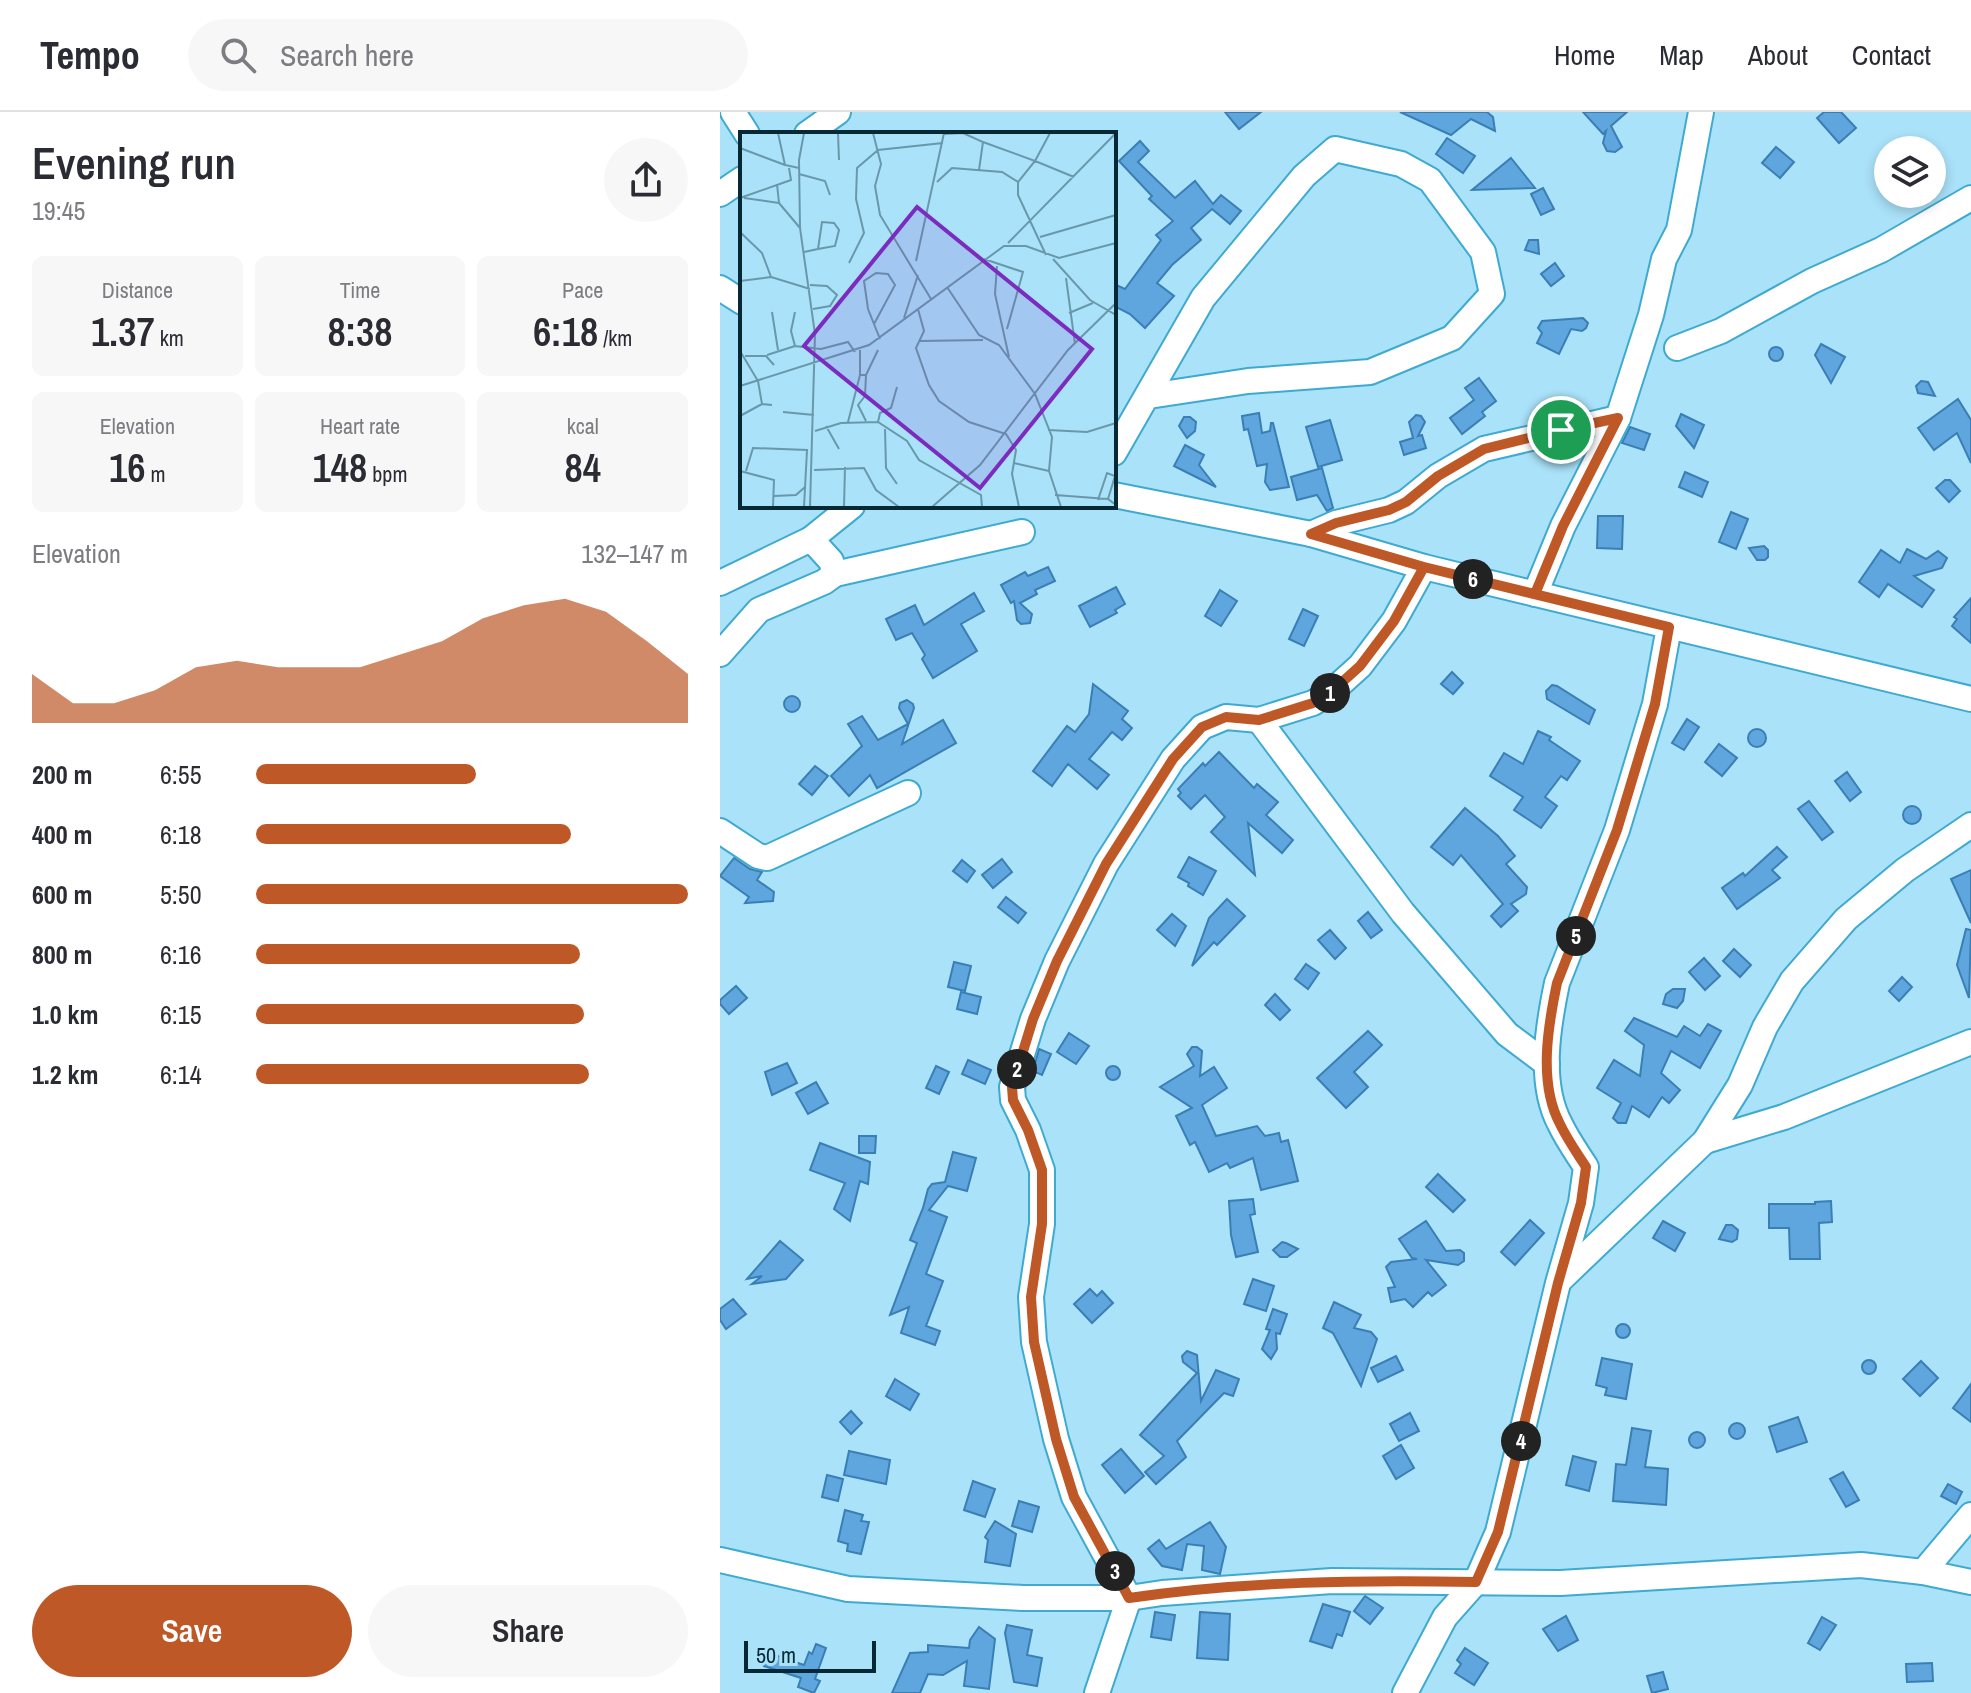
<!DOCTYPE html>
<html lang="en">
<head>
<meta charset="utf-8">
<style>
	body { margin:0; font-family:"Archivo Narrow",sans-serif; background:#f7f7f7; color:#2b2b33; height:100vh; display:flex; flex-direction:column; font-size:30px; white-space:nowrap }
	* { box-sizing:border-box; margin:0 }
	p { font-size:26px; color:#7c7c81 }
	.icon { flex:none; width:44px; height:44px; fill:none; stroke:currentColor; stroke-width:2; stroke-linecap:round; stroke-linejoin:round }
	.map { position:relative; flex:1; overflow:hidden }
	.side { display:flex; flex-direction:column; background:#fff; width:720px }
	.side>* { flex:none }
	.controls { position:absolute; left:1154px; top:24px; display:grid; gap:16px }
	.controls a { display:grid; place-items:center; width:72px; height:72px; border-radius:50%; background:#fff; box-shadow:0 4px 12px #0003; font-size:40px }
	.scale { position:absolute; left:24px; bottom:20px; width:132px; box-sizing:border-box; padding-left:8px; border:4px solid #072935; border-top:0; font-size:22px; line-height:28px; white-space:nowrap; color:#072935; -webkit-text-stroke:6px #aae2f9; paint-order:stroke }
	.pin { position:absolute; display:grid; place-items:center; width:68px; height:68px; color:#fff; margin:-34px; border:4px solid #fff; border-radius:50%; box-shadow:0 2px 8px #0007 }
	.km { position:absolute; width:40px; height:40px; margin:-20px; border-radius:50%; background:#222; color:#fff; font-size:22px; line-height:40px; text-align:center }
	.round { display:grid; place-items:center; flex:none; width:84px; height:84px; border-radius:42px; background:#f7f7f7 }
	.summary { display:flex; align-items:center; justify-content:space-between; height:136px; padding:0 32px }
	h1 { font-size:44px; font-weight:600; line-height:60px }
	.stats { display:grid; grid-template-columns:repeat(3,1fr); gap:12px; height:136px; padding:8px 32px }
	.stats div { display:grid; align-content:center; border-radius:12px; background:#f7f7f7; text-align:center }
	.stats b { font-size:40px; font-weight:600 }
	.stats small { font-size:22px; font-weight:400 }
	.stats p { font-size:22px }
	.chart { height:224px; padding:16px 32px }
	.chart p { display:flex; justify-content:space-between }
	.chart svg { width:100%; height:144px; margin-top:8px; fill:#be5927; opacity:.7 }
	.button { display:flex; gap:16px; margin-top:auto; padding:16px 32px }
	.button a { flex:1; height:92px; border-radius:48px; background:#be5927; color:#fff; font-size:32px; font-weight:600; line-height:92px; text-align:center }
	.button a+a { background:#f7f7f7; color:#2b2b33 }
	ul { padding:0 32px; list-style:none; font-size:26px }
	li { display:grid; grid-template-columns:128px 96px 1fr; align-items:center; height:60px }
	li i { height:20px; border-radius:10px; background:#be5927 }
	header { display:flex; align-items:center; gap:48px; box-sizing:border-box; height:112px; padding:0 40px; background:#fff; border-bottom:2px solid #e1e1e2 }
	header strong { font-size:38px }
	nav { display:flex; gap:44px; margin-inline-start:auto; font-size:28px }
	.search { width:560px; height:72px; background:#f7f7f7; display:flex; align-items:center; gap:20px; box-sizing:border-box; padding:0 28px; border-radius:44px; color:#7c7c81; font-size:30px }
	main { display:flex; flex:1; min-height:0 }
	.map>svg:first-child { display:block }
	.building { fill:#60a6de; stroke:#397fb5; stroke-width:2 }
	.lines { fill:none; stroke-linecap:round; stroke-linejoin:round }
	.minor-casing { stroke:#3faacf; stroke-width:28 }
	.minor { stroke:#fff; stroke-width:24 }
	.route-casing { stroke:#fff; stroke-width:16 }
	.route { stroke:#be5927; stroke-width:10 }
	.inset-road { fill:none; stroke:#6998ab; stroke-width:2 }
	.view { fill:#7b2cbf; fill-opacity:0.15; stroke:#7b2cbf; stroke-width:4 }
	.inset-edge { fill:none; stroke:#072935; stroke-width:4 }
</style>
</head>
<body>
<header>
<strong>Tempo</strong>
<div class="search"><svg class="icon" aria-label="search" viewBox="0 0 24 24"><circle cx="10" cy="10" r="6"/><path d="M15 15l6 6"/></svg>Search here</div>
<nav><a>Home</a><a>Map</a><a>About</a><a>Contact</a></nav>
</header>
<main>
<section class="side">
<div class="summary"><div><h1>Evening run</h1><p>19:45</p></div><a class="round"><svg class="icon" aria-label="share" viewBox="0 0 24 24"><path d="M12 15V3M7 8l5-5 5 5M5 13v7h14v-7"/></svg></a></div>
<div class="stats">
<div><p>Distance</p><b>1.37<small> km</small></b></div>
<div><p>Time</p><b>8:38</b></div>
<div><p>Pace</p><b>6:18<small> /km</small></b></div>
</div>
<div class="stats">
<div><p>Elevation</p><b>16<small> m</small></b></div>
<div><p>Heart rate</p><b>148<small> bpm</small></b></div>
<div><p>kcal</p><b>84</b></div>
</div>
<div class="chart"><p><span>Elevation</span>132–147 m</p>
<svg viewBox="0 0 160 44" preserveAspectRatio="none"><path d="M0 44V29L10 38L20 38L30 34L40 27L50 25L60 27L70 27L80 27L90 23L100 19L110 12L120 8L130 6L140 10L150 19L160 29V44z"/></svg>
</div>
<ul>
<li><b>200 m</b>6:55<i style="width:51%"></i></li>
<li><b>400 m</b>6:18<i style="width:73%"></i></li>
<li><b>600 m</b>5:50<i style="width:100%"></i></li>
<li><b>800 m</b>6:16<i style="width:75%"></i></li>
<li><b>1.0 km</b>6:15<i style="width:76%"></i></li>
<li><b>1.2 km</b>6:14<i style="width:77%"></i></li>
</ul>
<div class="button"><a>Save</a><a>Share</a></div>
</section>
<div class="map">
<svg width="1251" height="1581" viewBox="0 0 1251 1581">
	<rect width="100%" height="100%" fill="#aae2f9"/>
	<g class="building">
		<polygon points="505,0 541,0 519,17"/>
		<polygon points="680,0 767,0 773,5 775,19 751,7 731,23"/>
		<polygon points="863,0 907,0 891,14 902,35 895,40 887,39 883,31 886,19 883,22"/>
		<polygon points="1104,0 1121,0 1136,16 1119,31 1097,6"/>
		<polygon points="727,26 755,44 743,61 716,42"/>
		<polygon points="420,29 429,39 418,50 455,86 475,69 493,92 501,83 521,99 510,112 492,97 471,116 481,128 452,153 437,171 454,184 425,216 410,202 394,194 394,172 405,177 441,128 436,123 453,109 429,87 432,84 399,49"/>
		<polygon points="1056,35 1074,50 1060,66 1042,51"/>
		<polygon points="791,46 815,76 752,78"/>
		<polygon points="823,76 834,97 821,103 811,82"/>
		<polygon points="809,128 818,128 819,142 805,138"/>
		<polygon points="835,151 844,164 831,174 821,162"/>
		<polygon points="863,206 868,211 866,216 862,219 851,217 839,242 817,231 822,221 818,216 822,209"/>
		<polygon points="1101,232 1125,245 1111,271 1095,243"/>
		<circle cx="1056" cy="242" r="7"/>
		<polygon points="759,266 776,289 762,300 765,304 742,322 730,306 754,288 745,276"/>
		<polygon points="1201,269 1208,270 1215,284 1198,281 1196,274"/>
		<polygon points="1238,287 1251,308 1251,351 1237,321 1214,338 1198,316"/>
		<polygon points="539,301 542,321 550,319 551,311 553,311 569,375 550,378 545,370 547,352 537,354 528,317 524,318 522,304"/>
		<polygon points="961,302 984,313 974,336 956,314"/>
		<polygon points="696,303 701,304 705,310 698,324 702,323 706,336 684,343 680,330 693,326 689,310"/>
		<polygon points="464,305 470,305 476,310 475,319 467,326 459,314"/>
		<polygon points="610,308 622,348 598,355 586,315"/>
		<polygon points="910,315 930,322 924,338 902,331"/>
		<polygon points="465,333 484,343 479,353 496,375 454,354"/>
		<polygon points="602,356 613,396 607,399 597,383 577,388 571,365"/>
		<polygon points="965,360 988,370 982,385 959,375"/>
		<polygon points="1225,368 1230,368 1240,379 1229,390 1216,376"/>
		<polygon points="1011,400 1028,407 1016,437 999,430"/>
		<polygon points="878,404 903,404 902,437 877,436"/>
		<polygon points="1044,434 1048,438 1048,445 1045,448 1037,448 1029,436"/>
		<polygon points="1187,437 1206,447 1218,439 1227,446 1222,456 1194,464 1214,478 1202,495 1168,472 1159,485 1139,470 1161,438 1180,451"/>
		<polygon points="328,455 335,469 315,478 317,482 300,491 312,502 310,511 301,512 297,508 294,489 291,491 281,473 305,460 308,464"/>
		<polygon points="396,475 405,492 395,498 397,501 370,515 359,494"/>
		<polygon points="500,478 517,489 501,514 485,504"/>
		<polygon points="254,481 264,499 241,512 257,539 213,566 202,547 205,543 192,521 176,528 166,507 195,493 204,513"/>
		<polygon points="1251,486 1251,531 1232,514 1237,507 1234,505"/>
		<polygon points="583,497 598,504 584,534 569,527"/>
		<polygon points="732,560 743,571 733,582 721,572"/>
		<polygon points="373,572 408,599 402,607 412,616 402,628 392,620 369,647 389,663 377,677 348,652 332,674 313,659 347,614 355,620 369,602"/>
		<polygon points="832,573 837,574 875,598 869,612 827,587 826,579"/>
		<circle cx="72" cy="592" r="8"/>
		<polygon points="187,588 193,592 194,596 182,632 223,608 236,631 157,676 150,663 129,684 111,664 142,634 128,612 142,604 158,628 188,612 179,596 180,591"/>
		<polygon points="967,607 979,615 964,638 952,631"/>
		<circle cx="1037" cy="626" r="9"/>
		<polygon points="818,619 831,625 829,628 860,649 847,668 841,664 825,685 837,694 821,716 794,698 803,685 770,664 784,641 803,652"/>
		<polygon points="999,632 1017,646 1002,664 985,650"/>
		<polygon points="499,640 534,676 537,672 558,690 546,703 573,728 562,741 528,711 535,763 491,720 505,705 485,683 471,697 458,684 461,681 458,677 483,651 485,654"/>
		<polygon points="95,654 108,664 92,683 79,672"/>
		<polygon points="1127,660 1141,680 1130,689 1115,669"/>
		<polygon points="1089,689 1113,720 1102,728 1078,697"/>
		<circle cx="1192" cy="703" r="9"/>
		<polygon points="745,696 778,724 795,744 786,752 807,775 806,782 791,792 798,799 781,815 771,804 783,792 741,743 733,753 711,735"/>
		<polygon points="1057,735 1067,745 1052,758 1060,766 1017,797 1002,776 1023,761 1025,764"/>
		<polygon points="469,745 496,759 483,783 468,774 469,771 458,765"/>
		<polygon points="14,746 30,757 42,760 37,768 54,780 53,789 25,791 29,785 0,764"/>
		<polygon points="282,747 292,760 273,776 262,763"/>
		<polygon points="242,748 255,759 247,770 233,759"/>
		<polygon points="1251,758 1251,811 1231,767"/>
		<polygon points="286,785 306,801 298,811 278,795"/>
		<polygon points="507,787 525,804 497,833 494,830 472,854 489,806"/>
		<polygon points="648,800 662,818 651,826 638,809"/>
		<polygon points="452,802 466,814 455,834 437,818"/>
		<polygon points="1246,817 1251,818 1249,886 1237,853"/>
		<polygon points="610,818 626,836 615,847 598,828"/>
		<polygon points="1014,837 1031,853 1020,865 1003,849"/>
		<polygon points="984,846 1000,864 985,878 969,860"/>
		<polygon points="234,850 251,854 245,879 228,875"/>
		<polygon points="586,852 599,861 588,877 575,867"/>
		<polygon points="1182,865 1192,875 1179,889 1169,879"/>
		<polygon points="16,874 27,886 9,902 0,892 0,888"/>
		<polygon points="953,877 965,877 963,889 957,896 943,892 946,882"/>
		<polygon points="241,880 261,885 257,902 237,897"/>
		<polygon points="555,882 570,898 560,908 545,893"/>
		<polygon points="914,906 957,925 964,914 980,924 988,912 1001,919 980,956 951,939 941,961 960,978 949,991 942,985 929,1005 912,994 906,1011 898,1011 893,1006 901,991 877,976 894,948 920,964 924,933 905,919"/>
		<polygon points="648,919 662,933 634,960 648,975 626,996 597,966"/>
		<polygon points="349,921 369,934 356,952 337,940"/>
		<polygon points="472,935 477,935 482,939 480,964 494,955 507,976 482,993 496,1024 537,1014 545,1024 559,1021 561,1030 568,1028 578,1069 541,1078 533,1046 510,1056 507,1051 489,1060 475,1030 470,1033 456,1004 472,996 440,975 474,954 467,942"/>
		<polygon points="319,937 331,942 322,963 313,959"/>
		<polygon points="248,948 271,958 265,972 242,962"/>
		<polygon points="67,951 77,971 52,983 45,960"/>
		<circle cx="393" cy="961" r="7"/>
		<polygon points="216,954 229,960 219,982 206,976"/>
		<polygon points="96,970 108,991 88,1002 76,981"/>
		<polygon points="139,1024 156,1024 155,1041 139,1041"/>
		<polygon points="100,1031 150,1050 148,1072 140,1069 130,1109 114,1097 125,1071 90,1058"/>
		<polygon points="233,1040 256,1046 247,1079 228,1074 209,1098 227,1105 206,1162 223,1169 206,1214 220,1219 215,1233 181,1221 189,1195 170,1203 197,1131 190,1128 203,1096 208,1077 212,1072 225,1070"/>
		<polygon points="718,1062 745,1088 733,1100 706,1075"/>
		<polygon points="533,1087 535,1102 530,1103 538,1140 516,1145 511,1123 509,1089"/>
		<polygon points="1111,1089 1112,1110 1099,1111 1100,1147 1070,1147 1069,1116 1049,1116 1049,1092 1095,1092 1095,1090"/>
		<polygon points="810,1108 824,1121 795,1153 781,1140"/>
		<polygon points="706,1109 726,1139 740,1138 744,1141 744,1149 738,1153 706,1148 726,1173 712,1184 708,1180 693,1195 685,1187 671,1190 668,1176 675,1175 666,1155 671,1150 697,1147 692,1146 679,1127"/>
		<polygon points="943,1109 965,1121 955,1139 933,1126"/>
		<polygon points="1006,1113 1012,1113 1018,1118 1017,1127 1012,1130 999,1127"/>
		<polygon points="60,1129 83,1148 66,1167 32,1172 42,1164 27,1167"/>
		<polygon points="562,1130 566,1131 578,1137 567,1145 560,1145 553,1138"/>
		<polygon points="533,1167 554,1174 546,1199 524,1192"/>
		<polygon points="370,1177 377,1184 382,1179 393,1191 372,1211 354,1192"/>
		<polygon points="13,1187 26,1202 6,1217 0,1208 0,1197"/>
		<polygon points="614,1190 641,1203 634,1216 651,1220 657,1227 641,1274 613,1221 603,1216"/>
		<polygon points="553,1197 567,1202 560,1222 556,1221 557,1237 551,1247 542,1237 550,1218 546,1217"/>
		<circle cx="903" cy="1219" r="7"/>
		<polygon points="467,1239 477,1243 481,1289 496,1258 519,1267 513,1284 504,1281 457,1329 466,1345 436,1372 425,1360 444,1344 420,1323 477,1261 463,1250 462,1244"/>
		<polygon points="676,1244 683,1258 658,1270 651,1256"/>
		<polygon points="882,1246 912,1252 906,1287 885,1283 887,1276 876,1273"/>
		<circle cx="1149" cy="1255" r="7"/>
		<polygon points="1201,1249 1218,1266 1200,1284 1183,1267"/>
		<polygon points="175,1267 199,1282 190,1298 166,1284"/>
		<polygon points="1251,1272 1251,1310 1233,1296"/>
		<polygon points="131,1299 142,1311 131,1322 120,1310"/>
		<polygon points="690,1301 699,1319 679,1329 670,1312"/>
		<polygon points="1078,1305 1087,1330 1057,1340 1049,1315"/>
		<circle cx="1017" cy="1319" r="8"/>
		<polygon points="912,1316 931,1319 925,1355 948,1357 946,1393 893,1389 896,1352 906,1353"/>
		<circle cx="977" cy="1328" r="8"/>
		<polygon points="681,1333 694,1356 676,1367 663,1344"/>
		<polygon points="401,1337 424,1364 405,1381 382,1353"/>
		<polygon points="129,1339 170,1348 166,1372 124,1363"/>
		<polygon points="853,1344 876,1350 869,1379 846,1373"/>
		<polygon points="1123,1360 1139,1388 1126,1395 1110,1367"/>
		<polygon points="107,1363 123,1367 118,1389 102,1385"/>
		<polygon points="253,1369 275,1377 265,1405 244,1398"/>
		<polygon points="1228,1372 1242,1380 1236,1392 1221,1384"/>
		<polygon points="299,1389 319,1395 312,1420 292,1414"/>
		<polygon points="125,1398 143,1403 141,1409 149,1410 141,1442 127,1439 128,1432 118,1429"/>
		<polygon points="275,1409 296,1422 290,1454 265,1450 268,1428 265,1425"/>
		<polygon points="490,1410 506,1435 500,1462 482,1458 484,1434 467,1432 462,1458 442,1454 428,1437 439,1428 446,1437"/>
		<polygon points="645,1484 663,1496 650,1512 634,1499"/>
		<polygon points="603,1492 630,1500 622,1524 617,1522 612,1536 590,1529"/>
		<polygon points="435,1500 455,1503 451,1528 431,1525"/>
		<polygon points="480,1500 510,1502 508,1548 477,1546"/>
		<polygon points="846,1504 858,1528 838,1539 823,1517"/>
		<polygon points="1102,1505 1116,1513 1100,1538 1088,1531"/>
		<polygon points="287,1513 312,1518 307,1543 322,1546 317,1574 294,1570 285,1521"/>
		<polygon points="259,1515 275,1527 269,1577 244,1574 247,1549 223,1563 208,1562 200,1581 172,1581 190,1541 208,1540 208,1533 249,1536 250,1528"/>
		<polygon points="96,1532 106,1536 95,1567 100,1569 94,1581 78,1575 81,1566 44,1554 49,1541 84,1553 89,1540 92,1542"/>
		<polygon points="745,1536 768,1551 754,1573 735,1561 741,1552 737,1548"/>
		<polygon points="1212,1551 1213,1569 1187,1570 1186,1552"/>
		<polygon points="943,1560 948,1577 932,1581 927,1564"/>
	</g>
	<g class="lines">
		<g class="minor-casing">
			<g id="minor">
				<polyline points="13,0 27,22"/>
				<polyline points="87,22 118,0"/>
				<polyline points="0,82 22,67"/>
				<polyline points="0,176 22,190"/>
				<polyline points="957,236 1001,219 1092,169 1161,138 1251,86"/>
				<polyline points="394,341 483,186 584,64 615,37 681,52 710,68 763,140 772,182 732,226 650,260 528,269 429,284"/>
				<polyline points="394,383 591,422 704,455 1251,587"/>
				<polyline points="591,422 616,411 669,398 686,390 718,364 764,337 898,306"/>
				<polyline points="115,462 302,420"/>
				<polyline points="0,471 91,427"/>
				<polyline points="815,482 843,414 898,306 931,203 944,147 959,118 981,0"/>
				<polyline points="0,542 39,498 104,470 115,462 111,449 91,427 132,394"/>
				<polyline points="539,608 683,801 787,922 827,952"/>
				<polyline points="0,719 38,744 47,746 188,681"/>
				<polyline points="985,1029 1064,1005 1251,930"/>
				<polyline points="839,1169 985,1029 1020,973 1045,915 1072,869 1126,807 1185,758 1251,713"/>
				<polyline points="0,1448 128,1477 303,1486 409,1486 442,1481 612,1469 840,1471 1141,1453 1203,1460 1251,1470"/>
				<polyline points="1203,1460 1251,1403"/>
				<polyline points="377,1581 409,1486 354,1385 336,1327 314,1230 311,1185 322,1112 322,1058 308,1018 293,988 292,975 313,907 337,849 386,752 453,647 482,615 506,605 539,608 593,591 610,581 640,554 674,509 704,455"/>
				<path d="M685 1581 725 1505 756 1470 778 1420 838 1171 861 1091 866 1055C857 1041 847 1027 840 1012 818 971 828 914 837 871L897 718 935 592 949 515"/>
			</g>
		</g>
		<use href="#minor" class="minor"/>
	</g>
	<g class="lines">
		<g class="route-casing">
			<path id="route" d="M841 318 898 306 843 414 815 482 704 455 674 509 640 554 610 581 593 591 539 608 506 605 482 615 453 647 386 752 337 849 313 907 292 975 293 988 308 1018 322 1058V1112L311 1185 314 1230 336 1327 354 1385 409 1486C524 1469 641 1468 756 1470L778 1420 838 1171 861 1091 866 1055C857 1041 847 1027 840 1012 818 971 828 914 837 871L897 718 935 592 949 515 704 455 591 422 616 411 669 398 686 390 718 364 764 337 841 318"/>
		</g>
		<use href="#route" class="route"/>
	</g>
	<g transform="translate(20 20)">
		<rect width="376" height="376" fill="#aae2f9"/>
		<path class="inset-road" d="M38 1 45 33 59 36M64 1 59 28 60 96 75 202 70 375M98 1 99 28M133 1 141 32 135 54 140 83 191 167M310 1 295 29 334 45M204 2 223 1 243 10 239 38M243 10 295 29 278 50V63L306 123M0 16 45 33M59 42 85 49 90 63M197 50 212 36 262 40 278 50M37 52 39 71 60 96M0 66 51 48 49 36M4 66 39 71M0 100 22 121 31 145 70 157M300 105 376 83M268 111 376 1M64 120 78 117 95 114 99 98 94 91 82 90 78 117M244 127 283 140 267 197M313 127 350 168 376 183M176 129 204 1M109 131 124 101 116 67 117 36 138 18 203 11M257 134 255 162 269 225M326 146 335 212M0 149 31 145M70 153 87 154 97 163 90 174 73 177M207 155 239 203 259 213 295 262 312 305 309 339 321 375M178 177 184 199 176 216 189 253 199 269 229 290 266 302 276 318 272 342 279 375M32 180 38 218M55 180 51 199 55 214 81 217 108 210 115 220M329 181 353 171M164 186 178 143M134 192 155 153 148 142 136 141 124 149 128 177 140 207M180 209 243 208M120 218V243H126L125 264 118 273 126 289M0 219 18 249 22 272 32 273M27 223 55 214M5 224H26L34 233M126 243 138 218M0 254 129 213 264 114H286L319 126 376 111M43 280 74 283M0 284 22 272M108 290 120 243M138 290 140 281 151 276 157 255M86 294 99 317M145 297 146 336 157 352M308 298 347 300 376 291M75 299 101 291 138 290 167 309 179 328 241 363 242 375M274 331 309 339M74 338 124 336 136 358 159 375M0 339 34 348 33 375M6 339 13 316 67 318 64 375M315 363 368 367 376 373M34 364 56 363 65 355M358 368 367 341 375 344 368 367M104 375 105 335M192 375 240 333 328 218 376 171"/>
		<path class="view" d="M177 75 352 217 240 356 64 214Z"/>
		<rect width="376" height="376" class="inset-edge"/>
	</g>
</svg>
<div class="controls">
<a><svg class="icon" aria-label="layers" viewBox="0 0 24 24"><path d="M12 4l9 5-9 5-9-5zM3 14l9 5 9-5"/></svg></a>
</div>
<div class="scale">50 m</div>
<div class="pin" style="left:841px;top:318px;background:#1e9e55"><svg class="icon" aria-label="arrive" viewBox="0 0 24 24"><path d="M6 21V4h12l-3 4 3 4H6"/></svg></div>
<b class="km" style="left:610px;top:581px">1</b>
<b class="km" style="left:297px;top:957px">2</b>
<b class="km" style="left:395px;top:1459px">3</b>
<b class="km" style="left:801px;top:1329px">4</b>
<b class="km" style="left:856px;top:824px">5</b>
<b class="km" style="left:753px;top:467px">6</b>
</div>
</main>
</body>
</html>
